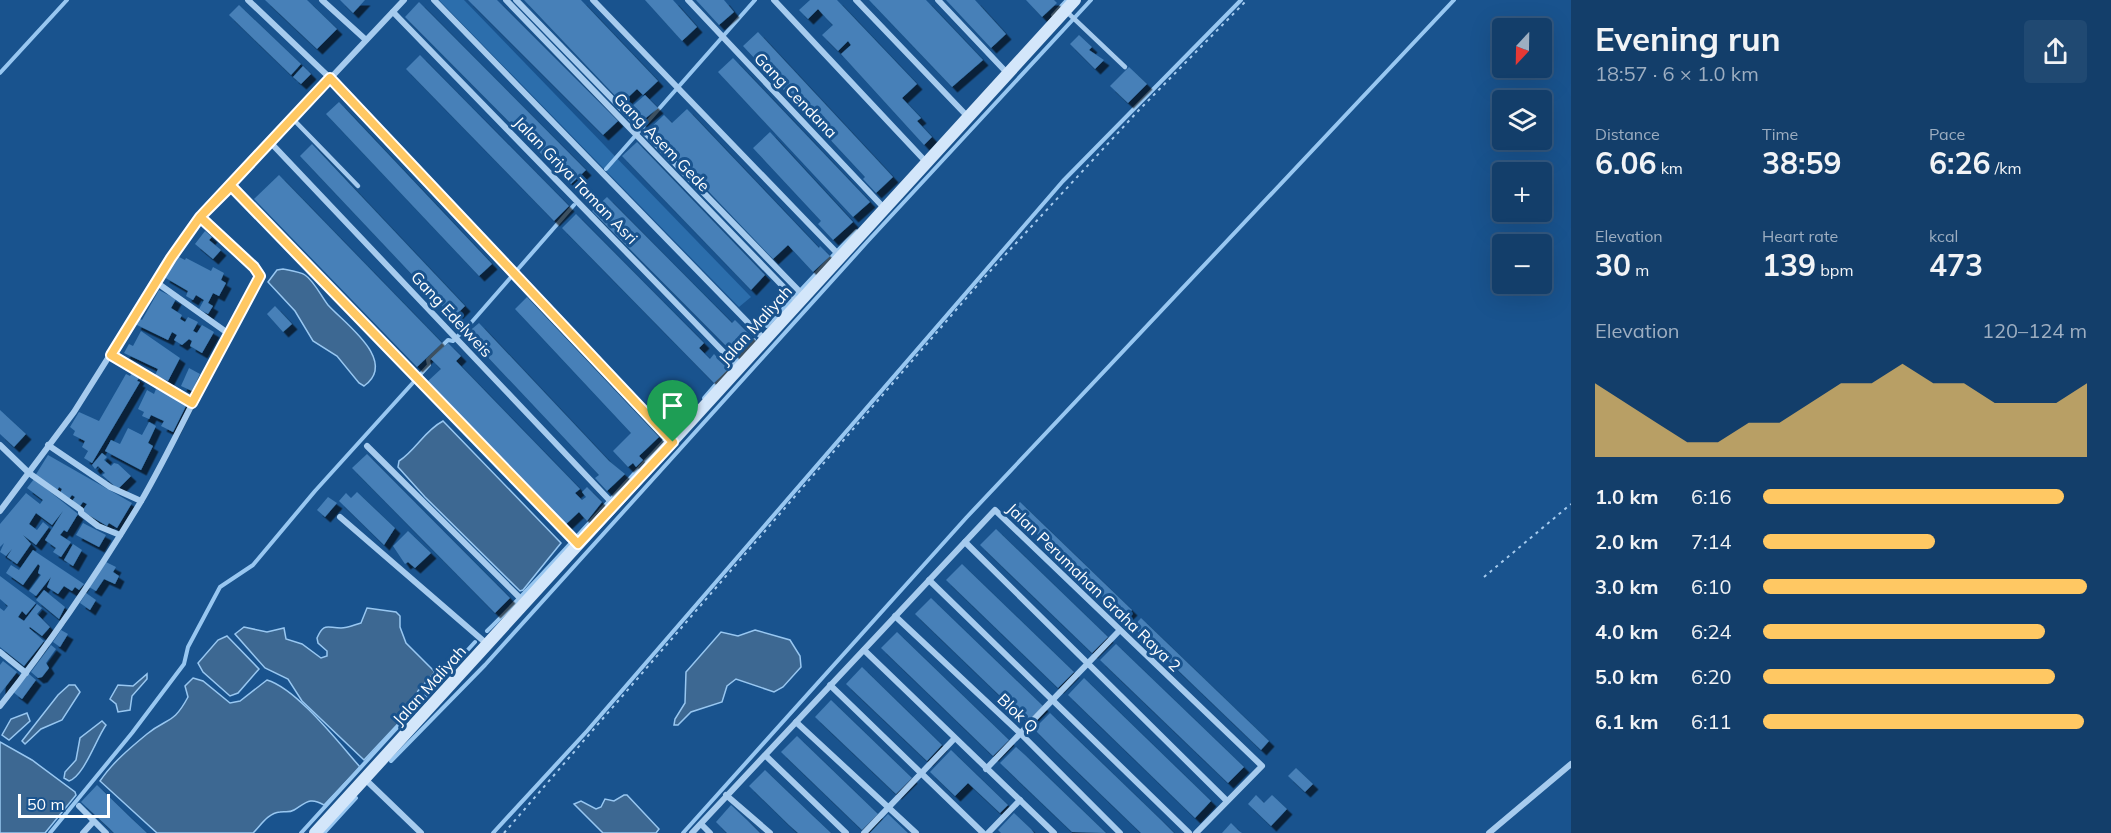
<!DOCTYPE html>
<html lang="en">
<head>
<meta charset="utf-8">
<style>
	body { margin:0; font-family:Mulish,sans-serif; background:#204972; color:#f1f3f6; height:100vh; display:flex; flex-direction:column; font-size:22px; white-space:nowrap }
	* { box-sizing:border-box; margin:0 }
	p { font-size:20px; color:#9daec1 }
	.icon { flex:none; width:33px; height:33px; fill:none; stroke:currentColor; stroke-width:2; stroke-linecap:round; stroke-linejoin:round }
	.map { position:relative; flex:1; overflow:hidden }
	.sheet { display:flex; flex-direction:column; background:#133e6a; width:540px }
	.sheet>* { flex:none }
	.needle { width:39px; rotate:202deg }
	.buttons { position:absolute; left:1492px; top:18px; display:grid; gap:12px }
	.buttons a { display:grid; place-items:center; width:60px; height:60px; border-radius:6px; background:#133e6a; box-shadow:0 6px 24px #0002,0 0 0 2px #32577e; font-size:30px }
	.scale { position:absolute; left:18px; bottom:15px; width:92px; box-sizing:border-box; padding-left:6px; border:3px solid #fff; border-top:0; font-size:16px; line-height:21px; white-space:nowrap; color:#fff; -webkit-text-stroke:4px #19538e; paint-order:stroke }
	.pin { position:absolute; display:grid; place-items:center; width:51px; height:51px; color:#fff; margin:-62px -26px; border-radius:50% 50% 50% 0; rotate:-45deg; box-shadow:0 0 6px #0007 }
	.pin .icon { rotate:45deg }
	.round { display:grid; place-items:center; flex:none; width:63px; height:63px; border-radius:6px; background:#204972 }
	.headline { display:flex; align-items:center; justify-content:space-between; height:102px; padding:0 24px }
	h1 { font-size:33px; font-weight:700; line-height:45px }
	.stats { display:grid; grid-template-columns:repeat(3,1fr); gap:9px; height:102px; padding:6px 24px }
	.stats div { display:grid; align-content:center }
	.stats b { font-size:30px; font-weight:700 }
	.stats small { font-size:16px; font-weight:400 }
	.stats p { font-size:16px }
	.chart { height:168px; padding:12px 24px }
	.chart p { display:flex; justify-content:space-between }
	.chart svg { width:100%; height:108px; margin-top:6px; fill:#ffc863; opacity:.7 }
	ul { padding:0 24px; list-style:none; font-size:20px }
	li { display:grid; grid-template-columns:96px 72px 1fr; align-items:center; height:45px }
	li i { height:15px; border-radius:8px; background:#ffc863 }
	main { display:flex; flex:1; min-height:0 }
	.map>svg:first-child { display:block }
	.green { fill:#2c6eac }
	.water { fill:#3d6892; stroke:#98c7f1; stroke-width:1.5 }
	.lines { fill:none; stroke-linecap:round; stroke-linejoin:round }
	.stream { stroke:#98c7f1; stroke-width:4 }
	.building { fill:#4680b8; filter:url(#shadow) }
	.path { stroke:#a6cbee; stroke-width:2; stroke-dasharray:3 4.5; stroke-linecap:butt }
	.lane { stroke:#a6cbee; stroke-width:4.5 }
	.street { stroke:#a6cbee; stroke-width:6 }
	.secondary { stroke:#d3e6fa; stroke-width:12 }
	.route-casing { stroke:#fff; stroke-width:12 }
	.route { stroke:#ffc863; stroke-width:8 }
	.labels { text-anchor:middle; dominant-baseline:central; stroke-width:6; stroke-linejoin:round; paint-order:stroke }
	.street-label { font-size:16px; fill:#fff; stroke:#19538e }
</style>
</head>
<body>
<main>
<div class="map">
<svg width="1571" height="833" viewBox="0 0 1571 833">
	<defs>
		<filter id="shadow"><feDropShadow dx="5.5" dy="5.5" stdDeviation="0" flood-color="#0009"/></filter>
	</defs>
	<rect width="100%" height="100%" fill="#19538e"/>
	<polygon class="green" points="439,0 464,0 751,297 739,307"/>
	<g class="water">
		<path d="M283 269C288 270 301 272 305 275 314 281 321 296 328 305 344 323 399 361 364 386L359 383 337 356 313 341 295 311 268 282 277 270Z"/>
		<path d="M443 421 561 543 523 590 520 591 425 497 398 467 399 461C416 450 424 431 443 421Z"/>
		<path d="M367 608 396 612 400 616V627L406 643 435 672 418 691 409 712 364 760 302 701 288 679 265 668 235 634 244 627 267 632 284 628 286 639 302 644 321 658 327 656V651L318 643 317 638C324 622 327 628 341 628 347 628 354 625 361 623Z"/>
		<polygon points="755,630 790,640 800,656 801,667 783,687 774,692 736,679 727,686 722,702 691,712 678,725 674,725 675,719 685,703 686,672 721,632 738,636"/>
		<polygon points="227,636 259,669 238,693 230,696 203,672 198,663 218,640"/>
		<polygon points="147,674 147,679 132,696 130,710 118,712 116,704 110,699 118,685 133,686"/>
		<path d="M193 678 203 681 230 703 240 701 267 680C297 689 338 742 360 767L324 805C310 797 307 802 294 810 289 813 285 811 280 812 268 813 261 825 253 833H157L100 781C112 763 130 748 147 734 168 717 173 725 188 697L185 686Z"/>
		<polygon points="69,685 75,685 80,692 62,720 41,729 25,744 22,741 58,695"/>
		<polygon points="27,713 30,721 9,740 2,735 11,719"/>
		<path d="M102 721 106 725C96 739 84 776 69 781L64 778 65 772 76 760 80 738Z"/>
		<polygon points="0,742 32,760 75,792 76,795 45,833 0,833"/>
		<polygon points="624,795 627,795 659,829 656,833 603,833 574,804 581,801 596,809 601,807 605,799 614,801"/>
	</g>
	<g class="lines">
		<g class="stream">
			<polyline points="1053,15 1067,0"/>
			<polyline points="0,73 67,0"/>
			<polyline points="606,169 755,0"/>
			<polyline points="767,326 856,231"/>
			<polyline points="704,398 754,340"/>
			<path d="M487 631C549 570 606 503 666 439"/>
			<polyline points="391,761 485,665 867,242 1091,0"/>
			<polyline points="50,833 132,733 184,664 188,647 220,587 253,565 315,491 429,365 428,360 448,340 453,341 470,324 574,205"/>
			<polyline points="301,833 475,642"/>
			<polyline points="324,833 356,798"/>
			<polyline points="493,833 587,731 1063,181 1241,0"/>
			<polyline points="683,833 966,518 1454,0"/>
		</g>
	</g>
	<g class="building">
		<polygon points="265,0 307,0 337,29 317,49"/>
		<polygon points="340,0 365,0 353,13"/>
		<polygon points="468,0 497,0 618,121 603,135"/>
		<polygon points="524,0 581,0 658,81 643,95 637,89 622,103"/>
		<polygon points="645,0 673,0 697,27 682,41"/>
		<polygon points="696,0 724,0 734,12 719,25"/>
		<polygon points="810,0 837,0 917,84 902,98 921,118 917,121 932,137 924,145 841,54 851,45 848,41 838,51 822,35 833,25 826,18 818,9 808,19 799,10"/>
		<polygon points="869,0 926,0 983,60 952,87"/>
		<polygon points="946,0 975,0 1006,34 991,48"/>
		<polygon points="1026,0 1054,0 1057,3 1042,17"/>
		<polygon points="419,2 586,170 571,184 405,17"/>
		<polygon points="239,5 301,64 291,75 229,15"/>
		<polygon points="758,32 893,177 876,193 863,179 865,177 743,46"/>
		<polygon points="1079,35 1092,47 1089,50 1104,60 1095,69 1070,44"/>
		<polygon points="420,55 569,206 554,221 406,69"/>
		<polygon points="733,58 870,202 853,217 718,72"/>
		<polygon points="303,66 311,74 301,84 293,77"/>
		<polygon points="1129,67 1147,84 1128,103 1110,86"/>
		<polygon points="645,95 658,108 641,122 629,109"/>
		<polygon points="339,102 492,264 479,276 326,114"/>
		<polygon points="687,109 819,248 820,246 830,256 813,272 788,245 773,259 649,129 664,115 672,123"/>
		<polygon points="770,132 853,222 833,240 818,224 821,221 753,148"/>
		<polygon points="637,142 765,275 751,290 622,156"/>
		<polygon points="312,144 465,306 453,318 300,156"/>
		<polygon points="279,175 442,343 417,367 254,199"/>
		<polygon points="607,197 732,323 735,320 752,337 735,355 592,211"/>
		<polygon points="576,214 704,343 699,348 710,359 714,354 728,369 714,383 562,228"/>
		<polygon points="205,231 212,237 209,240 221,250 213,259 195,244"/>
		<polygon points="177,256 185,260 186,258 211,271 213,267 224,273 221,280 226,283 219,296 213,293 208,303 213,306 208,314 199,309 204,300 196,295 193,300 186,296 188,291 164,277"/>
		<polygon points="159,290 176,299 171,308 182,315 180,319 185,322 188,317 198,322 193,331 197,333 202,325 214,332 202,353 190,346 192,341 189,339 182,345 174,340 177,335 172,332 168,340 135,324 139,318 142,320"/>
		<polygon points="527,297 659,437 639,456 643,460 636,467 633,463 628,467 613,451 631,433 515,309"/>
		<polygon points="275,306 292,324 283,332 267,314"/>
		<polygon points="479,323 609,461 625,474 607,491 595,478 599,475 466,334"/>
		<polygon points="141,331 180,358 168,381 155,375 158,369 124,353 129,344 133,346"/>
		<polygon points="448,343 461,356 456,361 580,489 575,493 582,500 586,497 582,492 587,487 602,502 587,521 579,512 564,526 550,511 552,509 428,381 441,369 431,359"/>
		<polygon points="189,368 200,374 192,391 181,386"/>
		<polygon points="132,373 139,378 137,381 140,382 92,463 84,458 88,451 82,447 85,441 73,435 75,431 70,427 79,412 99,421 126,374 130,376"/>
		<polygon points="156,389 187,404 173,432 161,426 164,421 151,415 149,419 142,416 144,412 138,409 147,390 154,394"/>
		<polygon points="0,410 26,434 14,447 0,434"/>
		<polygon points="149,422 156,426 148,443 153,446 141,470 105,451 111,440 120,444 128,428 142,435"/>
		<polygon points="102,453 107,457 104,460 111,466 114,463 118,464 131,476 118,489 102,475 105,473 98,466 95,469 92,465"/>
		<polygon points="367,454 510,598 495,613 352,468"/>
		<polygon points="48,455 132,503 117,528 109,523 107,526 82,511 87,504 83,502 80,506 72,501 75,497 72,495 69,499 60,493 62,489 59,487 57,491 35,476"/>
		<polygon points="34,479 78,514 67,532 64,530 60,535 71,542 61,557 53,552 56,548 45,540 63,511 52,525 36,513 29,524 37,530 43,522 49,527 36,545 23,535 31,544 17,564 7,557 12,549 6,556 0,552 4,543 0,547 0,524 26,493 40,504 43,500 27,488"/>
		<polygon points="357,492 395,528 384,545 339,501 346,493 351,498"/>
		<polygon points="328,497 337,503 325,517 317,510"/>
		<polygon points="1020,502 1132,610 1124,618 1012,510"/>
		<polygon points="83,523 106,535 99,547 76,535"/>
		<polygon points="996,529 1108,637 1092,653 980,545"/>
		<polygon points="408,531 431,553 415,568 408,562 405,564 393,546"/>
		<polygon points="73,544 82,550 73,566 64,560"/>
		<polygon points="33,550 84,584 79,590 75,587 72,591 64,586 58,594 47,587 51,577 36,596 29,591 41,575 38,573 40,566 38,564 23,585 6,573 11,565 19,570"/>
		<polygon points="106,562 116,567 113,572 119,576 115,584 104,579 96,591 89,587"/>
		<polygon points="962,564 1074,672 1058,688 946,580"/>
		<polygon points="0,576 36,603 26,615 22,611 18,617 24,621 37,604 42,608 37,614 50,627 42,636 30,627 29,628 44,641 24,666 0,647 0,608 4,611 8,606 0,599"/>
		<polygon points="44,590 65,607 59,619 36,600"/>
		<polygon points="86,593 96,600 90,610 80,603"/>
		<polygon points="931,598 1043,706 1027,722 915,614"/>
		<polygon points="1141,618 1269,741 1261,750 1133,627"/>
		<polygon points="61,630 68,634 60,647 53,642"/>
		<polygon points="897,632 1009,740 993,756 881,648"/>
		<polygon points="1116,644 1244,767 1228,783 1100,660"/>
		<polygon points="51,645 56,649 46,663 49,668 42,677 38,678 31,672"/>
		<polygon points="3,661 17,672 0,694 0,665"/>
		<polygon points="862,667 942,745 927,761 846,684"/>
		<polygon points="29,674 36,680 22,699 13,692"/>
		<polygon points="1084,678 1211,801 1195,818 1068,695"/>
		<polygon points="831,700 912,778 896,794 815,717"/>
		<polygon points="1050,713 1161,820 1174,833 1141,833 1057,752 1034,729"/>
		<polygon points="797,736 878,814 862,830 781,752"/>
		<polygon points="1016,747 1025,755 1106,833 1072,832 1000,763"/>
		<polygon points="951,750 1008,805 1000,813 968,783 955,796 930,772"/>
		<polygon points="1296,768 1313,784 1305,792 1288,776"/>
		<polygon points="765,770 813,816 831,833 798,833 789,825 749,786"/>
		<polygon points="97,785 132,819 147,833 114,833 109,828 81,802"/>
		<polygon points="1256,795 1264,803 1272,795 1287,809 1271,826 1248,804"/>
		<polygon points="731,805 747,820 760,833 727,833 716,822"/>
		<polygon points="1014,813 1031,829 1034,833 1001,833 998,830"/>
		<polygon points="888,814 908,833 870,833"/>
		<polygon points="1231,823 1239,831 1242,833 1222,833"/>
	</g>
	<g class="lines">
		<g class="path">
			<polyline points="1484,577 1571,504"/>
			<polyline points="504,833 982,280 1139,110 1247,0"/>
		</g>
		<g class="lane">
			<polyline points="1067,12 1125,67"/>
			<polyline points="292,118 358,186"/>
		</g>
		<g class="street">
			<polyline points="248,0 330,78 672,441"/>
			<polyline points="322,0 366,40"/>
			<polyline points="434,0 765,340"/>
			<polyline points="506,0 798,302"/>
			<polyline points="516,0 804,296"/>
			<polyline points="593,0 841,257"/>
			<polyline points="688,0 885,209"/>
			<polyline points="774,0 927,163"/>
			<polyline points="856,0 968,117"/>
			<polyline points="938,0 1008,74"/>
			<polyline points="393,12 739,368"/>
			<polyline points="270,142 614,505"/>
			<polyline points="230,186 578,544"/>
			<polyline points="200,217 254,267 260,276 229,334"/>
			<polyline points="111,355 192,403"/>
			<polyline points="0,445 29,473 81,510 81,513 98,526 120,535"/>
			<polyline points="48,445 110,487 141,501"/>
			<polyline points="367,446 525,603"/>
			<polyline points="0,511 74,412 171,258 200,217 404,0"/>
			<polyline points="340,517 487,644"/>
			<polyline points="965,542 1226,800"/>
			<polyline points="929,580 1189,833"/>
			<polyline points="895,616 1021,734 1120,833"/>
			<polyline points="864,650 1054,833"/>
			<polyline points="0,652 26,673"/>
			<polyline points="830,685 983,833"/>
			<path d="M0 706C51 642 97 574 140 503 172 448 198 389 229 334L156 282"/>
			<polyline points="796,722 916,833"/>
			<polyline points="766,756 846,833"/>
			<polyline points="986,769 1119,631"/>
			<polyline points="365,779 421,833"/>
			<polyline points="726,795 770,833"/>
			<polyline points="79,806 106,833"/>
			<polyline points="701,824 710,833"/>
			<polyline points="83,833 93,822"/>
			<polyline points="692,833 995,510 1262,766 1196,833"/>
			<polyline points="864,833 954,739"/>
			<polyline points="988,833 1020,800"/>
			<polyline points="1489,833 1571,764"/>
		</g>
		<polyline class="secondary" points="315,833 1075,0"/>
	</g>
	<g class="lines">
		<g class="route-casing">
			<polyline id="route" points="673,442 578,544 231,186 200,217 254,267 260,276 192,403 111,355 171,258 200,217 330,78 673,442"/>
		</g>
		<use href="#route" class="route"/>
	</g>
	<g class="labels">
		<g class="street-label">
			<text transform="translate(796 95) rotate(46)">Gang Cendana</text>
			<text transform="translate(662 142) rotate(46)">Gang Asem Gede</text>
			<text transform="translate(576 180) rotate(46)">Jalan Griya Taman Asri</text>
			<text transform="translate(452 314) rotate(47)">Gang Edelweis</text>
			<text transform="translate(755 325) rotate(-48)">Jalan Maliyah</text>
			<text transform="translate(1094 587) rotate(44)">Jalan Perumahan Graha Raya 2</text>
			<text transform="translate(429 685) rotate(-48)">Jalan Maliyah</text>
			<text transform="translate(1018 713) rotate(44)">Blok Q</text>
		</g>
	</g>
</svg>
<div class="buttons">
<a><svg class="needle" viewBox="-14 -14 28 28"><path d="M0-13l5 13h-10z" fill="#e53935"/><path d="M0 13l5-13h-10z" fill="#9daec1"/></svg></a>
<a><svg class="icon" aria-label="layers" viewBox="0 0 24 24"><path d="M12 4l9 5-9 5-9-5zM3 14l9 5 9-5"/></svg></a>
<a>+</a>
<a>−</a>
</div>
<div class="scale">50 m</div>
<div class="pin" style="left:673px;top:442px;background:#1e9e55"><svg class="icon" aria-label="arrive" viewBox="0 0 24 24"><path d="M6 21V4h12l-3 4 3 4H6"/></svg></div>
</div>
<section class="sheet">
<div class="headline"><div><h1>Evening run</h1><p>18:57 · 6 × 1.0 km</p></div><a class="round"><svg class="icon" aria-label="share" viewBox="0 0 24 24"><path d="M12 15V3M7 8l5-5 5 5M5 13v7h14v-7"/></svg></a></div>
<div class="stats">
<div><p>Distance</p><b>6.06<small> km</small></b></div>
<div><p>Time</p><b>38:59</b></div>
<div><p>Pace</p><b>6:26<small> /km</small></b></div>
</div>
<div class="stats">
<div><p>Elevation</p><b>30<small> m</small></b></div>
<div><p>Heart rate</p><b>139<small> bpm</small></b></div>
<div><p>kcal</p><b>473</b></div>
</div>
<div class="chart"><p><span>Elevation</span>120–124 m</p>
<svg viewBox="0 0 160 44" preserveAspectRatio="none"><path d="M0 44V14L10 22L20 30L30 38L40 38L50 30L60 30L70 22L80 14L90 14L100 6L110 14L120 14L130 22L140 22L150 22L160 14V44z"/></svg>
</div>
<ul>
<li><b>1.0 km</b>6:16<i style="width:93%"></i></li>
<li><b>2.0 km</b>7:14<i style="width:53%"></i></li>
<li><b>3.0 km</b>6:10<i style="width:100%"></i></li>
<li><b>4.0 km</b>6:24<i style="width:87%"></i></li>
<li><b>5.0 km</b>6:20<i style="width:90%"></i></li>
<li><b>6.1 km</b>6:11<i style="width:99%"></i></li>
</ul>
</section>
</main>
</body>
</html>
